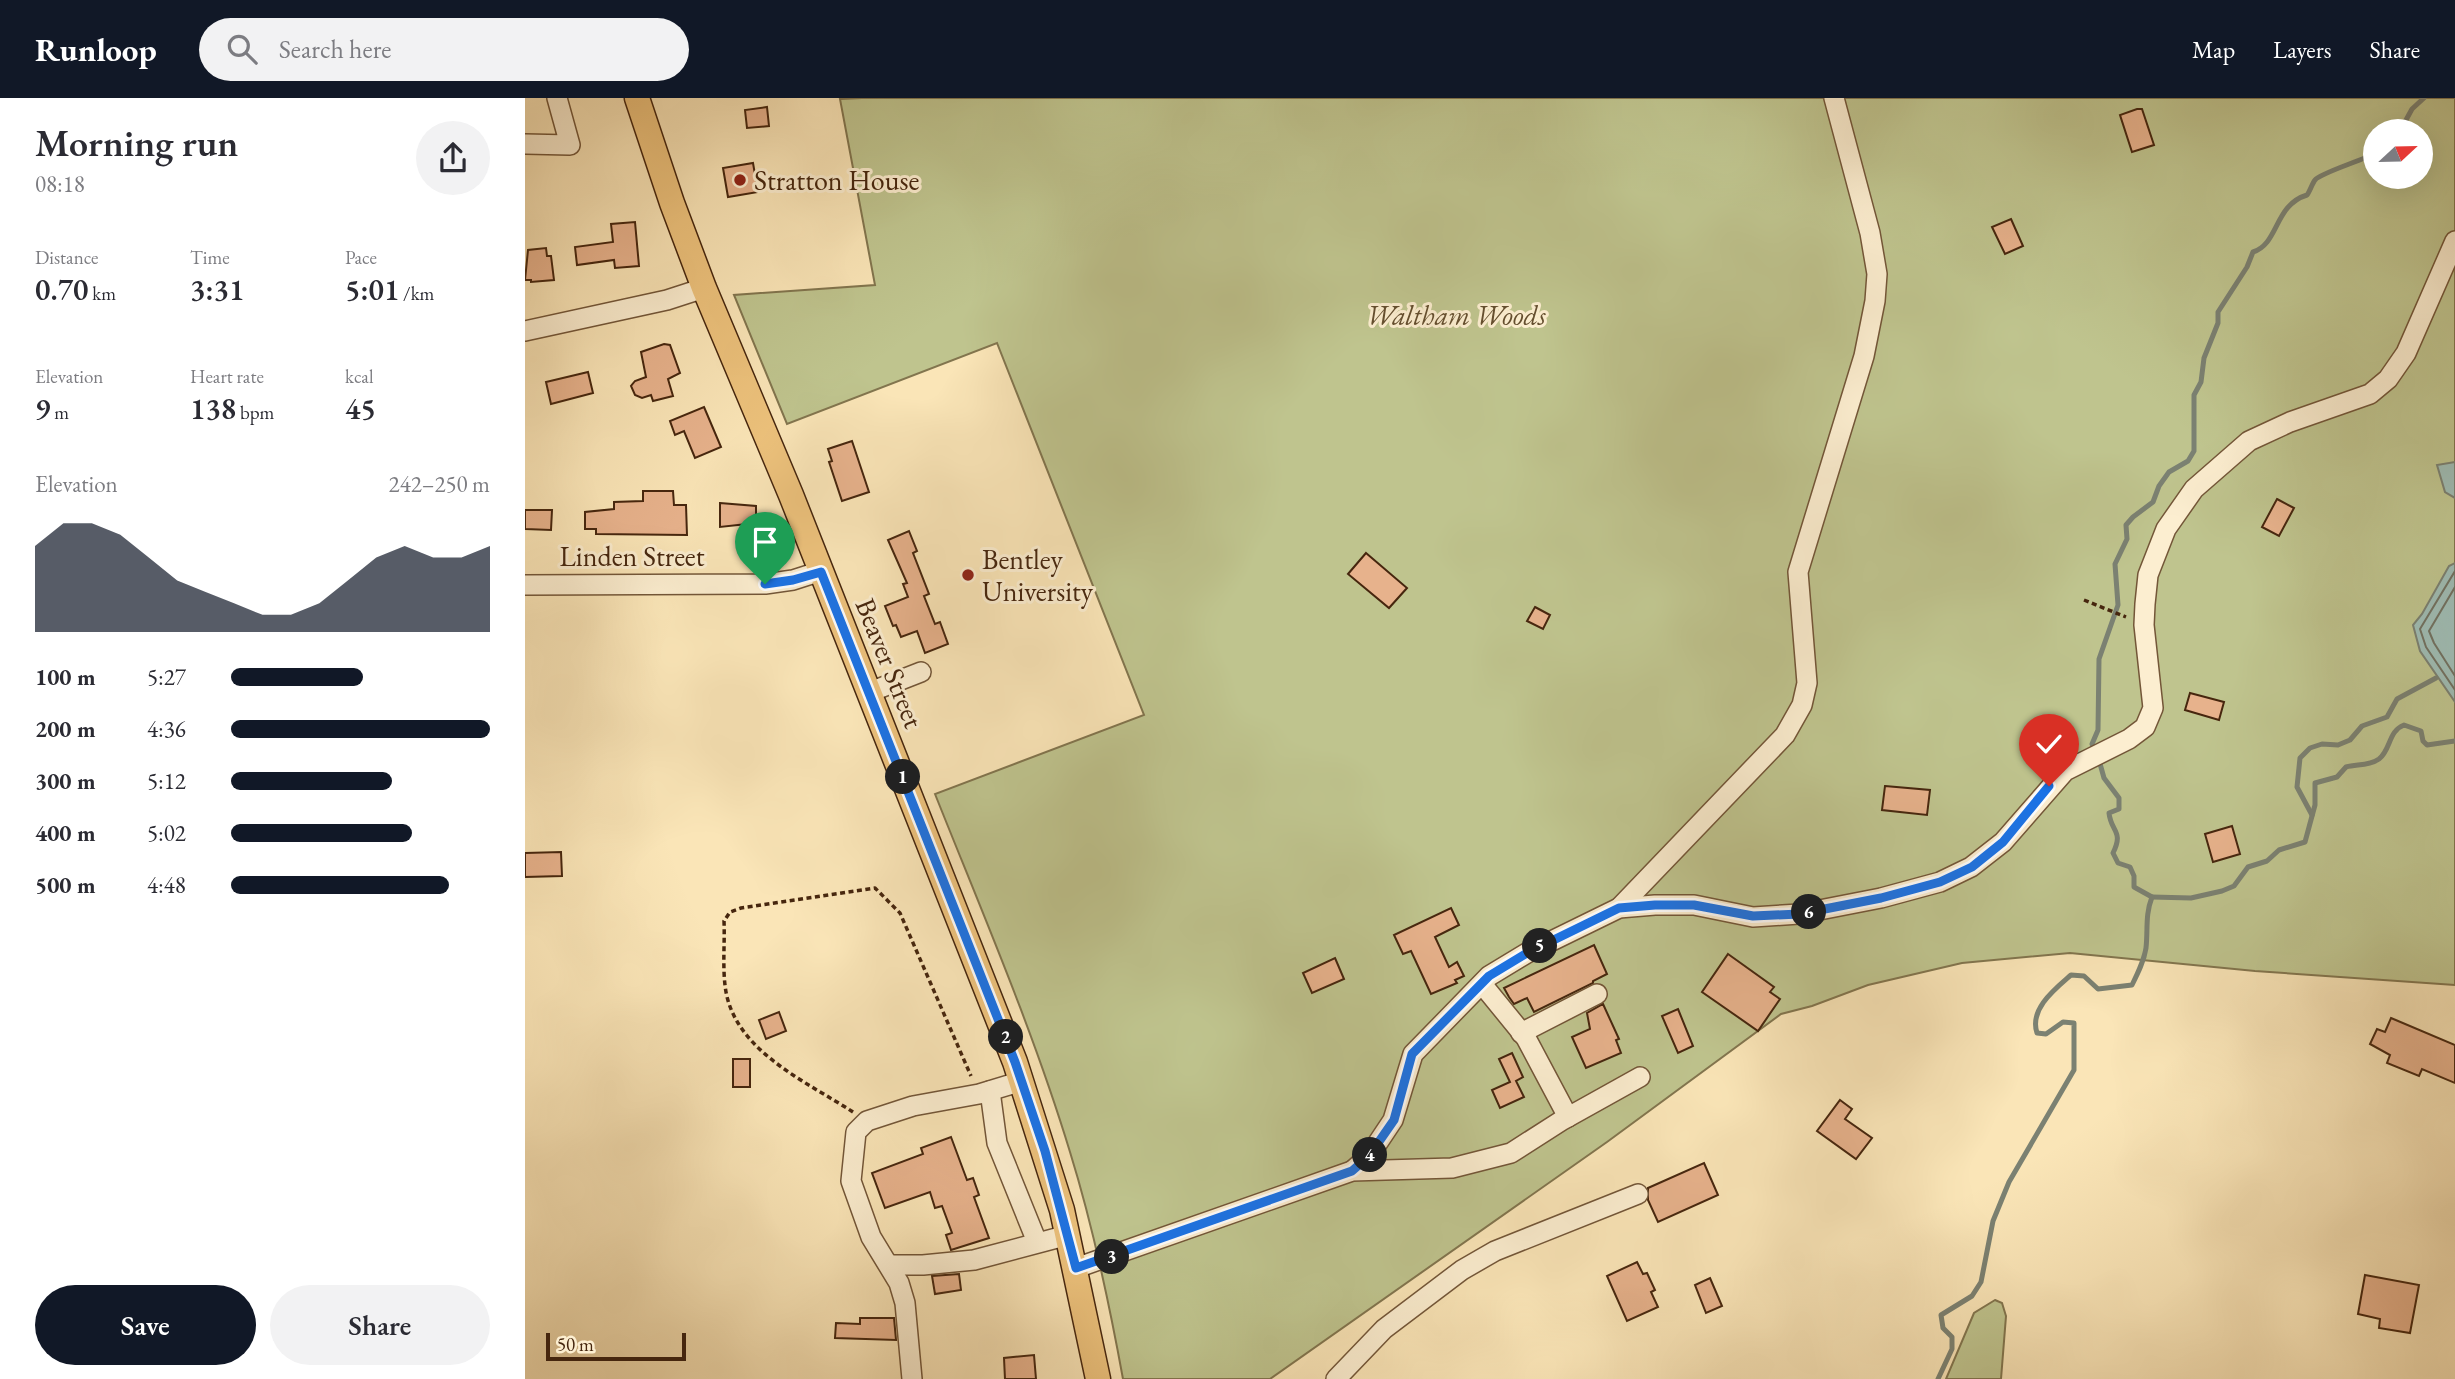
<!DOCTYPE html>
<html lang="en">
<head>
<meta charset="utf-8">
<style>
	body { margin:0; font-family:"EB Garamond",serif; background:#f2f2f3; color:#2b2b33; height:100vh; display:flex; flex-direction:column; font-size:26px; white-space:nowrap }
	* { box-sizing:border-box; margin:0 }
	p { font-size:23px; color:#7c7c81 }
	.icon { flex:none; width:38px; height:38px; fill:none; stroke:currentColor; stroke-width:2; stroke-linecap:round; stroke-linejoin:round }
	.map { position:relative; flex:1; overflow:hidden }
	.details { display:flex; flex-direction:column; background:#fff; width:525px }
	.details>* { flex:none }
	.needle { width:46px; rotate:68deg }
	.tools { position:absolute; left:1838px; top:21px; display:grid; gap:14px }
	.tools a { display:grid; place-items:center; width:70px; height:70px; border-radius:50%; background:#fff; box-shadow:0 7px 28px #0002; font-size:35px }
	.scale { position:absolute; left:21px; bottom:18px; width:140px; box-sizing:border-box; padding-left:7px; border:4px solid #46260e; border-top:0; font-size:19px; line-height:24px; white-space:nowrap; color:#46260e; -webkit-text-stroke:5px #fceed0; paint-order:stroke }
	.pin { position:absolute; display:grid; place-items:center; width:60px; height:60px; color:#fff; margin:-72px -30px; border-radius:50% 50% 50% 0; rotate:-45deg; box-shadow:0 0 7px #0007 }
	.pin .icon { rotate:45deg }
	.km { position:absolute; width:35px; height:35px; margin:-18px; border-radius:50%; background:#222; color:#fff; font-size:19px; line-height:35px; text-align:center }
	.round { display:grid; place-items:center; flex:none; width:74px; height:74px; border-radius:37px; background:#f2f2f3 }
	.head { display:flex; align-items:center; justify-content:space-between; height:119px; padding:0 35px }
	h1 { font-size:38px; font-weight:600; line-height:52px }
	.metrics { display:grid; grid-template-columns:repeat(3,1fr); gap:10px; height:119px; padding:7px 35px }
	.metrics div { display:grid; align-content:center }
	.metrics b { font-size:30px; font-weight:600 }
	.metrics small { font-size:19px; font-weight:400 }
	.metrics p { font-size:19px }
	.chart { height:196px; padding:14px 35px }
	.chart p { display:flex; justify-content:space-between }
	.chart svg { width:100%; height:126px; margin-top:7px; fill:#111827; opacity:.7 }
	.button { display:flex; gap:14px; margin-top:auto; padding:14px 35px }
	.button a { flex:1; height:80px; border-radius:42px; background:#111827; color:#fff; font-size:28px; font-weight:600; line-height:80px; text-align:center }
	.button a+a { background:#f2f2f3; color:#2b2b33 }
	ul { padding:0 35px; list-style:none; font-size:23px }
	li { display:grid; grid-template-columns:112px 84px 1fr; align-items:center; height:52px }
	li i { height:18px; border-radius:9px; background:#111827 }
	header { display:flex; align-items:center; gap:42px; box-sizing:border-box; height:98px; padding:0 35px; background:#111827; color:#fff }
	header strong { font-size:33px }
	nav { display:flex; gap:38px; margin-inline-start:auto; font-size:24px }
	.search { width:490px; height:63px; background:#f2f2f3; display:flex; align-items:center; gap:18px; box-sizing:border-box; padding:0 24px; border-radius:38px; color:#7c7c81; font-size:26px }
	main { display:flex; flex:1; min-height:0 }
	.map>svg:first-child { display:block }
	.green { fill:#bfc48e; stroke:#82754e; stroke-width:2; fill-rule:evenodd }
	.water { fill:#9fbdb5; stroke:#7b8172; stroke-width:2 }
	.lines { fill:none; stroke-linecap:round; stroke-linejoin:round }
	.shore { stroke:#727262; stroke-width:2 }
	.stream { stroke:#7b8172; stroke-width:5 }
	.building { fill:#e7b28c; stroke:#46260e; stroke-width:2 }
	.minor-casing { stroke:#735638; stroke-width:22 }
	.major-casing { stroke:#46260e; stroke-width:27 }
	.path { stroke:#46260e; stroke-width:3.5; stroke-dasharray:5 3.5; stroke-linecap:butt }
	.minor { stroke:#fceed0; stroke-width:19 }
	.major { stroke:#edc27c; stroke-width:24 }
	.route-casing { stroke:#fff; stroke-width:14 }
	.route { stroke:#1a73e8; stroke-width:9 }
	.poi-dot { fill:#8f2418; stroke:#fceed0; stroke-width:2.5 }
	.labels { text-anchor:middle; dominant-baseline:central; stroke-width:6; stroke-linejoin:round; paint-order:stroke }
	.poi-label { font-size:28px; fill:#46260e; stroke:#fceed0; text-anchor:start }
	.park-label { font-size:28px; font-style:italic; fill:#644e2e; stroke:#fceed0 }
	.street-label { font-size:28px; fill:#46260e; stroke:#fceed0 }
</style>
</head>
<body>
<header>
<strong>Runloop</strong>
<div class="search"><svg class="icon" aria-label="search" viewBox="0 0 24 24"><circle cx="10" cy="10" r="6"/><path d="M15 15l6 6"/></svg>Search here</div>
<nav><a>Map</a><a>Layers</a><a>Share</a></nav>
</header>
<main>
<section class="details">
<div class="head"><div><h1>Morning run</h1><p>08:18</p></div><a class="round"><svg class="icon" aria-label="share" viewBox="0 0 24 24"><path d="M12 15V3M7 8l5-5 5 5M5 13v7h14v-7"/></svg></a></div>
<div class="metrics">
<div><p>Distance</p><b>0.70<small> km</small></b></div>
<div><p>Time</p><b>3:31</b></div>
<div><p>Pace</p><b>5:01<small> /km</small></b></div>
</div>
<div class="metrics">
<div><p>Elevation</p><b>9<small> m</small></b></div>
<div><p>Heart rate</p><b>138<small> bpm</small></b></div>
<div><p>kcal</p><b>45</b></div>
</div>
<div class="chart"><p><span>Elevation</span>242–250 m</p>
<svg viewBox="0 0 160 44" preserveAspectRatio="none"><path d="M0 44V14L10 6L20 6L30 10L40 18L50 26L60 30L70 34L80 38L90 38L100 34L110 26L120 18L130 14L140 18L150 18L160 14V44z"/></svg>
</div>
<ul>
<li><b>100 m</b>5:27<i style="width:51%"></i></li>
<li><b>200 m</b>4:36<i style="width:100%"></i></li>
<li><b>300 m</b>5:12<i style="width:62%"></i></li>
<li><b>400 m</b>5:02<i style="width:70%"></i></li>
<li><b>500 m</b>4:48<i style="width:84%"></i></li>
</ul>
<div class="button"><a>Save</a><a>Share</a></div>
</section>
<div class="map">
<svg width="1930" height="1281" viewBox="0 0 1930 1281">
	<rect width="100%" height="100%" fill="#fae5b7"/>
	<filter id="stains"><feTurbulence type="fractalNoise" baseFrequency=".00286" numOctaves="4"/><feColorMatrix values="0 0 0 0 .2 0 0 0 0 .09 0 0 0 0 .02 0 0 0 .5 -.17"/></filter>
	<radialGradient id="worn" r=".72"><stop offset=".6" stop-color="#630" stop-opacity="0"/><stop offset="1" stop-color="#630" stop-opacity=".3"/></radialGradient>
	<g class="green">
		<path d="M337 0H1930V887L1730 873 1545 855 1437 865 1343 887 1287 908 1256 916 1082 1044 745 1281H598C584 1204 568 1128 545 1054 508 932 457 814 410 696L619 617 472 245 262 326 209 197 350 187 315 1ZM1850 33H1895V79H1850Z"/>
		<polygon points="1470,1202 1477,1205 1481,1218 1476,1281 1421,1281 1449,1215"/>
	</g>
	<g class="water">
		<polygon points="1930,364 1930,400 1920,394 1912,367"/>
		<polygon points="1930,465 1930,604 1895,553 1888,527 1897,516 1924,468"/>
	</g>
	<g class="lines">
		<g class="shore">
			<polyline points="1930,473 1895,531 1901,549 1930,592"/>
			<polyline points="1930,489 1904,533 1909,545 1930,578"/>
		</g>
		<g class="stream">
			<polyline points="1875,33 1887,11 1899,0"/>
			<path d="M1570 653 1567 646 1573 632 1574 561 1593 507 1590 466 1602 441 1601 427 1608 419 1628 404 1634 388 1644 374 1663 363 1669 353V297L1676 284 1679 260 1693 225V214L1722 169 1728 154C1754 146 1749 107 1782 97 1785 93 1787 86 1790 82 1795 75 1839 62 1850 55"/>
			<polyline points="1787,717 1772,689 1775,660 1785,650 1797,646 1813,647 1825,642 1837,628 1862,619 1872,601 1911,580"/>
			<path d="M1627 799 1666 800 1697 793 1709 788 1723 769 1742 763 1754 752 1780 744 1790 707V685L1812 679 1821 669C1832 666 1844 668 1854 661 1866 652 1863 633 1879 627L1896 633 1898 643 1902 647 1930 643"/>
			<path d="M1413 1281 1427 1251V1239L1418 1230 1416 1217 1447 1198 1456 1184 1468 1123 1484 1084 1549 972V925L1538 924 1521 936 1512 935C1504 911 1530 891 1546 877L1559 878 1573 891 1607 887C1613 875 1619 863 1621 850 1623 832 1620 817 1627 799L1609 789V778L1605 769 1593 765 1588 755C1599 733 1586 734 1584 715L1594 711V700L1579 680 1574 662"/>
		</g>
	</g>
	<g class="building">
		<polygon points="242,9 244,28 222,30 220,12"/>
		<polygon points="1612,11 1617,11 1629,47 1607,54 1595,17"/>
		<polygon points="228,65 233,94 203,99 198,70"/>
		<polygon points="1486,121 1498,148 1480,156 1467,129"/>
		<polygon points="110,124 114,168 90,170 89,162 52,167 50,149 88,144 86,126"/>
		<polygon points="21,150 22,158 26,158 29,182 6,184 6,182 0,182 3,152"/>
		<polygon points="139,246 145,247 155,275 143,281 148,298 128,303 126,297 117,300 110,297 106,288 110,283 121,279 116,254"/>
		<polygon points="63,274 68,295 26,306 21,284"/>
		<polygon points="179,309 196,349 170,360 159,333 150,337 145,323"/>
		<polygon points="327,343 344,394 317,403 304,364 307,363 303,351"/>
		<polygon points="118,393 148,393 149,407 161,407 162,437 71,436 71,431 60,431 60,414 89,411 89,404 118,403"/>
		<polygon points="1752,401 1769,410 1754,438 1737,429"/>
		<polygon points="195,405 231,408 231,425 195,429"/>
		<polygon points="0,412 27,412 26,432 0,431"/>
		<polygon points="384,433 392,453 388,455 404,496 399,498 410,526 415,524 423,546 400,555 392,533 376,539 371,527 368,528 360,508 383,499 378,486 382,485 363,442"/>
		<polygon points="841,455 882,490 864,510 823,476"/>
		<polygon points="1010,509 1025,517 1018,531 1002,523"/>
		<polygon points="1665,595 1699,604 1694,622 1660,612"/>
		<polygon points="1360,688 1405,692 1402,717 1357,712"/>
		<polygon points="1707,728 1715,756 1688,764 1680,736"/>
		<polygon points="36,754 37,778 0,779 0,755"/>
		<polygon points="926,810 934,827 910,839 924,869 932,864 939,878 930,882 932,885 906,896 886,853 878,856 869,837"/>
		<polygon points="1069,847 1082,876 1068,883 1068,885 1009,914 1002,900 989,906 984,899 979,890"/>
		<polygon points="1203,856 1249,889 1245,894 1255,901 1233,933 1177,894"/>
		<polygon points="810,860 819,881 787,895 778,875"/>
		<polygon points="1078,906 1094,941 1091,942 1096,955 1061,970 1047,939 1065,931 1062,915"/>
		<polygon points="1153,911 1168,948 1153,955 1137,918"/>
		<polygon points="254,914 261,933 241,941 234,922"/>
		<polygon points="1866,920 1930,947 1930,985 1897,971 1894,978 1862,965 1865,957 1845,946 1852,931 1860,934"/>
		<polygon points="987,955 998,979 991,983 999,999 975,1010 967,992 985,984 974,961"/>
		<rect x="208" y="961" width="17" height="28"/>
		<polygon points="1315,1002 1327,1011 1320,1021 1347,1040 1331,1061 1292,1033"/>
		<polygon points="426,1039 442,1082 448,1080 454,1097 449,1099 464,1140 426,1152 421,1137 427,1135 417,1108 410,1110 405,1094 360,1110 347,1075 398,1056 396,1050"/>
		<polygon points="1179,1065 1193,1097 1133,1124 1123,1102 1123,1090"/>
		<polygon points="1112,1164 1118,1176 1122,1175 1130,1192 1126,1194 1133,1209 1102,1223 1082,1178"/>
		<polygon points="434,1176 436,1192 410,1196 407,1178"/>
		<polygon points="1840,1177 1894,1187 1885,1235 1854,1230 1855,1221 1833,1216"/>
		<polygon points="1185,1180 1197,1208 1181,1215 1170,1187"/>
		<polygon points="335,1220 369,1220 371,1242 310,1240 311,1225 335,1226"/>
		<polygon points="509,1257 511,1281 480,1281 479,1260"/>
	</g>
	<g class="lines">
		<g class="minor-casing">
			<g id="minor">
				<polyline points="0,46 45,47 32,0"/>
				<polyline points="0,233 142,202 179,190"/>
				<polyline points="0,487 240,486 268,482 296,473"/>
				<polyline points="345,594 396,574"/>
				<polyline points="1094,810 1260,637 1277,607 1282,585 1273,474 1339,258 1350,203 1352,176 1345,135 1309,0"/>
				<polyline points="957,886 1001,940 1043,1019"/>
				<polyline points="996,935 1072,896"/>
				<polyline points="465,993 472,1045 512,1144"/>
				<polyline points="827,1073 844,1058 868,1022 888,956 964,878 1002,855 1094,810 1130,807 1169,807 1228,819 1274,816 1356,800 1415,784 1446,769 1478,744 1540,673 1604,641 1620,629 1628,610 1619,527 1620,506 1623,477 1641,431 1669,391 1724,343 1765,324 1845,296 1863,281 1881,255 1930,143"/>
				<polyline points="364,1167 398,1167 449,1162 543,1137"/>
				<polyline points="551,1170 827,1073 927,1070 986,1055 1036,1023 1115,979"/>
				<polyline points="387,1281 380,1205 374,1185 346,1139 326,1083 331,1034 342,1023 388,1008 454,996 497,983"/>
				<polyline points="811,1281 859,1231 937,1172 970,1153 1113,1096"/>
			</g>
		</g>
		<g class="major-casing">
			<polyline id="major" points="112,0 147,105 179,190 266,397 490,964 537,1112 573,1281"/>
		</g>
		<g class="path">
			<polyline points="1559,502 1601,519"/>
			<path d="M328 1014C282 984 212 954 201 894 197 871 200 846 199 823L205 814 216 810 350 790 375 815 446 978"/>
		</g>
		<use href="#minor" class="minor"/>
		<use href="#major" class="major"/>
	</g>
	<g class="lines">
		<g class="route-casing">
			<polyline id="route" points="240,486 268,482 296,474 490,964 520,1053 551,1170 827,1073 844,1058 869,1022 887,956 964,878 1002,855 1094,810 1130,807 1169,807 1228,818 1274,816 1356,800 1415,784 1447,769 1478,744 1524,688"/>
		</g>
		<use href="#route" class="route"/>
	</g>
	<g class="poi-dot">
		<circle cx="215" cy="82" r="7"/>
		<circle cx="443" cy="477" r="7"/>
	</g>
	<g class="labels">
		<g class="poi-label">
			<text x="229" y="82">Stratton House</text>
			<text x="457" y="461">Bentley<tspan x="457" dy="32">University</tspan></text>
		</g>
		<g class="park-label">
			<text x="931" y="217">Waltham Woods</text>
		</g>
		<g class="street-label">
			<text x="107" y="458">Linden Street</text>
			<text transform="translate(365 565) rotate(68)">Beaver Street</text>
		</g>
	</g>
	<rect width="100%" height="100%" filter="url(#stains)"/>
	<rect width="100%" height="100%" fill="url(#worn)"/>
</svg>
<div class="tools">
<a><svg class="needle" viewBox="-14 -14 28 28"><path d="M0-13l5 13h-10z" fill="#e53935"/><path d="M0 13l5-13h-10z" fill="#7c7c81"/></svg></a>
</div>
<div class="scale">50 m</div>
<div class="pin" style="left:240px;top:486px;background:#1e9e55"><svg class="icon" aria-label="arrive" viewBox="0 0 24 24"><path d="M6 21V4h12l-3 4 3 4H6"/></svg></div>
<div class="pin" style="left:1524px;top:688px;background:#d93025"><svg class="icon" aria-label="check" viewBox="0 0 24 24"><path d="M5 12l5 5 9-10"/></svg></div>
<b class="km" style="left:378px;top:679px">1</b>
<b class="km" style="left:481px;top:939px">2</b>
<b class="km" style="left:587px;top:1159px">3</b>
<b class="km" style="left:845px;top:1057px">4</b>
<b class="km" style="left:1015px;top:848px">5</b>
<b class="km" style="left:1284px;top:814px">6</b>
</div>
</main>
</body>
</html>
